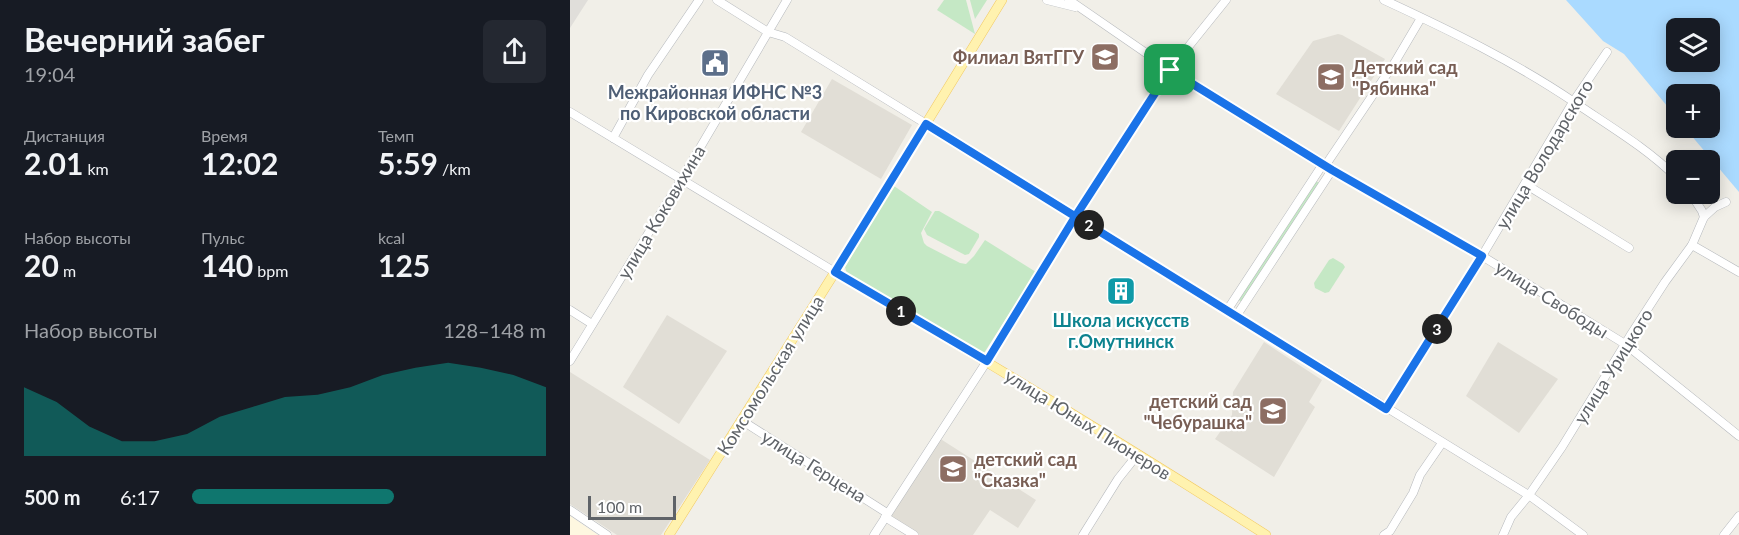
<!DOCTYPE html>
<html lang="ru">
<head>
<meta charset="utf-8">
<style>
	body { margin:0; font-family:Lato,sans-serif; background:#242831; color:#f1f3f6; height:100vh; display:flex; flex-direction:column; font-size:22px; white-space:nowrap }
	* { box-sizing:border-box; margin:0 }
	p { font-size:20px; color:#9ea1a6 }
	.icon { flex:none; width:33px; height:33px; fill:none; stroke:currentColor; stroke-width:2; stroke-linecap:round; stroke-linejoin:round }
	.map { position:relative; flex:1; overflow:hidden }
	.side { display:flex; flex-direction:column; background:#171b24; width:570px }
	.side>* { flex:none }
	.buttons { position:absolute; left:1096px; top:18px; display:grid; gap:12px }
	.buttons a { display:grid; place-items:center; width:54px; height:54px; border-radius:9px; background:#171b24; box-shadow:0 3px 15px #0003; font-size:30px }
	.scale { position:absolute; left:18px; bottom:15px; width:88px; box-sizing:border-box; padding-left:6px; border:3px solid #5f6368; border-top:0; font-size:16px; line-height:21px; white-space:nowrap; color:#5f6368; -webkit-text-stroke:4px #fff; paint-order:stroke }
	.pin { position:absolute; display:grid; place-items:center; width:51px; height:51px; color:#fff; margin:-26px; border-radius:12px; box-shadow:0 3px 9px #0006 }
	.km { position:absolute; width:30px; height:30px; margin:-15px; border-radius:50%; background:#222; color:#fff; font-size:16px; line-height:30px; text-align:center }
	.round { display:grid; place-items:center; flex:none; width:63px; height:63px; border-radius:9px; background:#242831 }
	.head { display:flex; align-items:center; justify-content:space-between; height:102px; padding:0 24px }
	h1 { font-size:33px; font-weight:700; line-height:45px }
	.metrics { display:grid; grid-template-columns:repeat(3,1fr); gap:9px; height:102px; padding:6px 24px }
	.metrics div { display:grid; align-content:center }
	.metrics b { font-size:30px; font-weight:700 }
	.metrics small { font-size:16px; font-weight:400 }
	.metrics p { font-size:16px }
	.chart { height:168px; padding:12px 24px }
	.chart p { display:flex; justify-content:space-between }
	.chart svg { width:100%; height:108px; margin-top:6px; fill:#0f766e; opacity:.7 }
	ul { padding:0 24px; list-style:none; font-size:20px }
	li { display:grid; grid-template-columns:96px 72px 1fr; align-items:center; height:45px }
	li i { height:15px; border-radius:8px; background:#0f766e }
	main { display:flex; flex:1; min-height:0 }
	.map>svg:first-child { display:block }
	.commercial { fill:#fef7e0 }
	.industrial { fill:#e0deda }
	.education { fill:#e1ded6 }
	.green { fill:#c5e8c5 }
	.water { fill:#aadaff; fill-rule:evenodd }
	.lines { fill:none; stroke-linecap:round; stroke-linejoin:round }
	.minor-casing { stroke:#b5b8bc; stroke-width:9 }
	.major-casing { stroke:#f2c960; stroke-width:10 }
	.minor { stroke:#fff; stroke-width:8 }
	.major { stroke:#fff2af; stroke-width:9 }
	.route-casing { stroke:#fff; stroke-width:12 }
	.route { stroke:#1a73e8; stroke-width:8 }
	.labels { text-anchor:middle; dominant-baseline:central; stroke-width:4.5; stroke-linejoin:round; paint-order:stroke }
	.education-label { font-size:18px; font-weight:bold; fill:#785e54; stroke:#fff; text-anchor:end }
	.service-label { font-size:18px; font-weight:bold; fill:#4e5e75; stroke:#fff }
	.street-label { font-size:18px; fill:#5f6368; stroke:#fff }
	.culture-label { font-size:18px; font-weight:bold; fill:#0d838f; stroke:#fff }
</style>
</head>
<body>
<main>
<section class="side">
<div class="head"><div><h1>Вечерний забег</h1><p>19:04</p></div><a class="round"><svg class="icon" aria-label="share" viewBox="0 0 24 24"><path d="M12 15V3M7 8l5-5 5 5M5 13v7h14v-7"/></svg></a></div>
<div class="metrics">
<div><p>Дистанция</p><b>2.01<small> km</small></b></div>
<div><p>Время</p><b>12:02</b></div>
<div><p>Темп</p><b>5:59<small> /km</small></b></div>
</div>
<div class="metrics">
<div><p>Набор высоты</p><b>20<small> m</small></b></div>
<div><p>Пульс</p><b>140<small> bpm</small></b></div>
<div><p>kcal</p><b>125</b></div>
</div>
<div class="chart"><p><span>Набор высоты</span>128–148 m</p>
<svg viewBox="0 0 160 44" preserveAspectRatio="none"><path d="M0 44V16L10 22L20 32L30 38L40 38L50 35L60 28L70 24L80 20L90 19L100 16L110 11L120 8L130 6L140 8L150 11L160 16V44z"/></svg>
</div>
<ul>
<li><b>500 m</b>6:17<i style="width:57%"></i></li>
</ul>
</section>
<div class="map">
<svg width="1169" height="535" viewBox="0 0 1169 535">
	<rect width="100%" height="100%" fill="#f1efe8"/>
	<polygon class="commercial" points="0,516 28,535 0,535"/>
	<polygon class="industrial" points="0,0 18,0 0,28"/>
	<g class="education">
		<polygon points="768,34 772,35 815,59 769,131 706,94 743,41"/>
		<polygon points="262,79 342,125 311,179 231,132"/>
		<polygon points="97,315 157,351 109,424 53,387"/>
		<polygon points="694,342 752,380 739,402 745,407 704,477 645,439 662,415 663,392"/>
		<polygon points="928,342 988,379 949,433 896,396"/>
		<polygon points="0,372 140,460 91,535 47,535 0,504"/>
		<polygon points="369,438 466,500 448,528 420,510 403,535 350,535 319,515"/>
	</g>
	<g class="green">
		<polygon points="374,0 396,0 405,34 367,10"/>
		<polygon points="400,0 417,0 405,19"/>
		<polygon points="745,180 749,183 672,302 667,299"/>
		<polygon points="324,186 362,212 351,233 354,243 357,246 390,263 396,264 404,256 415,240 466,272 414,353 408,353 277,274 275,267"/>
		<polygon points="365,211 369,211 409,234 409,237 399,254 395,255 357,235 354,229"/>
		<polygon points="763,258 773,264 775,267 759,292 755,293 745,288 744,283 759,260"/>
	</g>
	<path class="water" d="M996 0H1169V192L1115 128H1140V94H1107V118L1054 54 1033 41ZM1107 28H1140V62H1107Z"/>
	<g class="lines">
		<g class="minor-casing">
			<g id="minor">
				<polyline points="147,0 198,32 215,37 960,496 1013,535"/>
				<polyline points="477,0 505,7"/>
				<polyline points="499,0 605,73 762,170 912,256 1055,344 1169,436"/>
				<path d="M814 0C879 30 945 62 1004 102 1039 126 1077 148 1107 178"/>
				<polyline points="0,112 265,272"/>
				<polyline points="43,138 78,75 129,0"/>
				<polyline points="755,166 825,62 851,18"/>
				<polyline points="955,184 1059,248"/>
				<polyline points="1121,194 1132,211 1134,217"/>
				<polyline points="1122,245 1169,272"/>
				<polyline points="658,309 753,164"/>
				<polyline points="0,310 22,324"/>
				<polyline points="667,315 762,170"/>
				<polyline points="0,361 111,180 217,0"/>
				<polyline points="816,409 912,256 1003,102 1037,52"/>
				<polyline points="171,420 317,513"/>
				<polyline points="0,510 37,535"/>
				<polyline points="315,517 344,535"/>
				<polyline points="304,535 417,361 505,217 594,77 656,0"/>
				<polyline points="513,535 548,479 568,454"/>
				<polyline points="814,535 820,531 843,493 850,475 872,443"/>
				<polyline points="933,535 941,517 959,495 992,447 1060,336 1095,282 1122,245 1134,217 1145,207 1156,202"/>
				<polyline points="1154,535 1169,516"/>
			</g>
		</g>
		<g class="major-casing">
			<g id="major">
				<path d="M265 272C410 357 554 444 696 535"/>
				<polyline points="99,535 265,272 432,0"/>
			</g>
		</g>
		<use href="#minor" class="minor"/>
		<use href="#major" class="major"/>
	</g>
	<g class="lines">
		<g class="route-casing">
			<path id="route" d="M600 70 505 217 417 361 265 272 356 124C509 219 663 313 816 409L912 256 762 170 600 70"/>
		</g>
		<use href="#route" class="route"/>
	</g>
	<defs>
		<g id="university-square" transform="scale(1.5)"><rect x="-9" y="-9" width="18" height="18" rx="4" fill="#8d6e63" stroke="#fff"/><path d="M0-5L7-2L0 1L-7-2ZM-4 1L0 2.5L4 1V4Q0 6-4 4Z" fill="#fff"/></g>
		<g id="civic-square" transform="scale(1.5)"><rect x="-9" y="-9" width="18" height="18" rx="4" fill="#5c6f8a" stroke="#fff"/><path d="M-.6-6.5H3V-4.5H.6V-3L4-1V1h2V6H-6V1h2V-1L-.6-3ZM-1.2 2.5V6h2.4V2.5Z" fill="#fff"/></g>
		<g id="school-square" transform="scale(1.5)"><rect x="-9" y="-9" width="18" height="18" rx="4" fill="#8d6e63" stroke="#fff"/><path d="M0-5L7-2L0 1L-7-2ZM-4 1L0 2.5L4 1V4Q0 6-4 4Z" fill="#fff"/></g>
		<g id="building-square" transform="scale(1.5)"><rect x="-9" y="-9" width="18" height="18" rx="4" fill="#0f9aa8" stroke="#fff"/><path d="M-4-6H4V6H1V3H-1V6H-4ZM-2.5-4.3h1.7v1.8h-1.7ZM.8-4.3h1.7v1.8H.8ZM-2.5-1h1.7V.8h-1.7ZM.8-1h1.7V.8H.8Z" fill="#fff"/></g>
	</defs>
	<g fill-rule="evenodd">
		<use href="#university-square" x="535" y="57"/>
		<use href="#civic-square" x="145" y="63"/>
		<use href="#school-square" x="761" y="77"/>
		<use href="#building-square" x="551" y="291"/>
		<use href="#school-square" x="703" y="411"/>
		<use href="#school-square" x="383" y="469"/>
	</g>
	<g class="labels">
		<g class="education-label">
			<text x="514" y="57">Филиал ВятГГУ</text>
			<text x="782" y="67" text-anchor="start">Детский сад<tspan x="782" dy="21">"Рябинка"</tspan></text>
			<text x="682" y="401">детский сад<tspan x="682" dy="21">"Чебурашка"</tspan></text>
			<text x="404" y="459" text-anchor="start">детский сад<tspan x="404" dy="21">"Сказка"</tspan></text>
		</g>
		<g class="service-label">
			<text x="145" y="92">Межрайонная ИФНС №3<tspan x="145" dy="21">по Кировской области</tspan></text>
		</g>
		<g class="street-label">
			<text transform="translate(974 154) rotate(-59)">улица Володарского</text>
			<text transform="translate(91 212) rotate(-59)">улица Коковихина</text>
			<text transform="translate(982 299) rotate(32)">улица Свободы</text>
			<text transform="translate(1043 366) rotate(-58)">улица Урицкого</text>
			<text transform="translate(200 375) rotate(-58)">Комсомольская улица</text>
			<text transform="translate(518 424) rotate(32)">улица Юных Пионеров</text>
			<text transform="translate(244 466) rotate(32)">улица Герцена</text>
		</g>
		<g class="culture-label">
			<text x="551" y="320">Школа искусств<tspan x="551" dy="21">г.Омутнинск</tspan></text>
		</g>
	</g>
</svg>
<div class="buttons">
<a><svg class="icon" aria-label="layers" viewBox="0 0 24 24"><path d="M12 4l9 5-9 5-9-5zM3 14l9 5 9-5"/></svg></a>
<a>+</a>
<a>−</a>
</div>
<div class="scale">100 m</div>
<div class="pin" style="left:600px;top:70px;background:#1e9e55"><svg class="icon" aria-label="arrive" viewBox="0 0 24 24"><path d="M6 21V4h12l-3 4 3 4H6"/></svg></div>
<b class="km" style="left:331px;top:311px">1</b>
<b class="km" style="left:519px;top:225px">2</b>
<b class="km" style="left:867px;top:329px">3</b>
</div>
</main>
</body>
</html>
